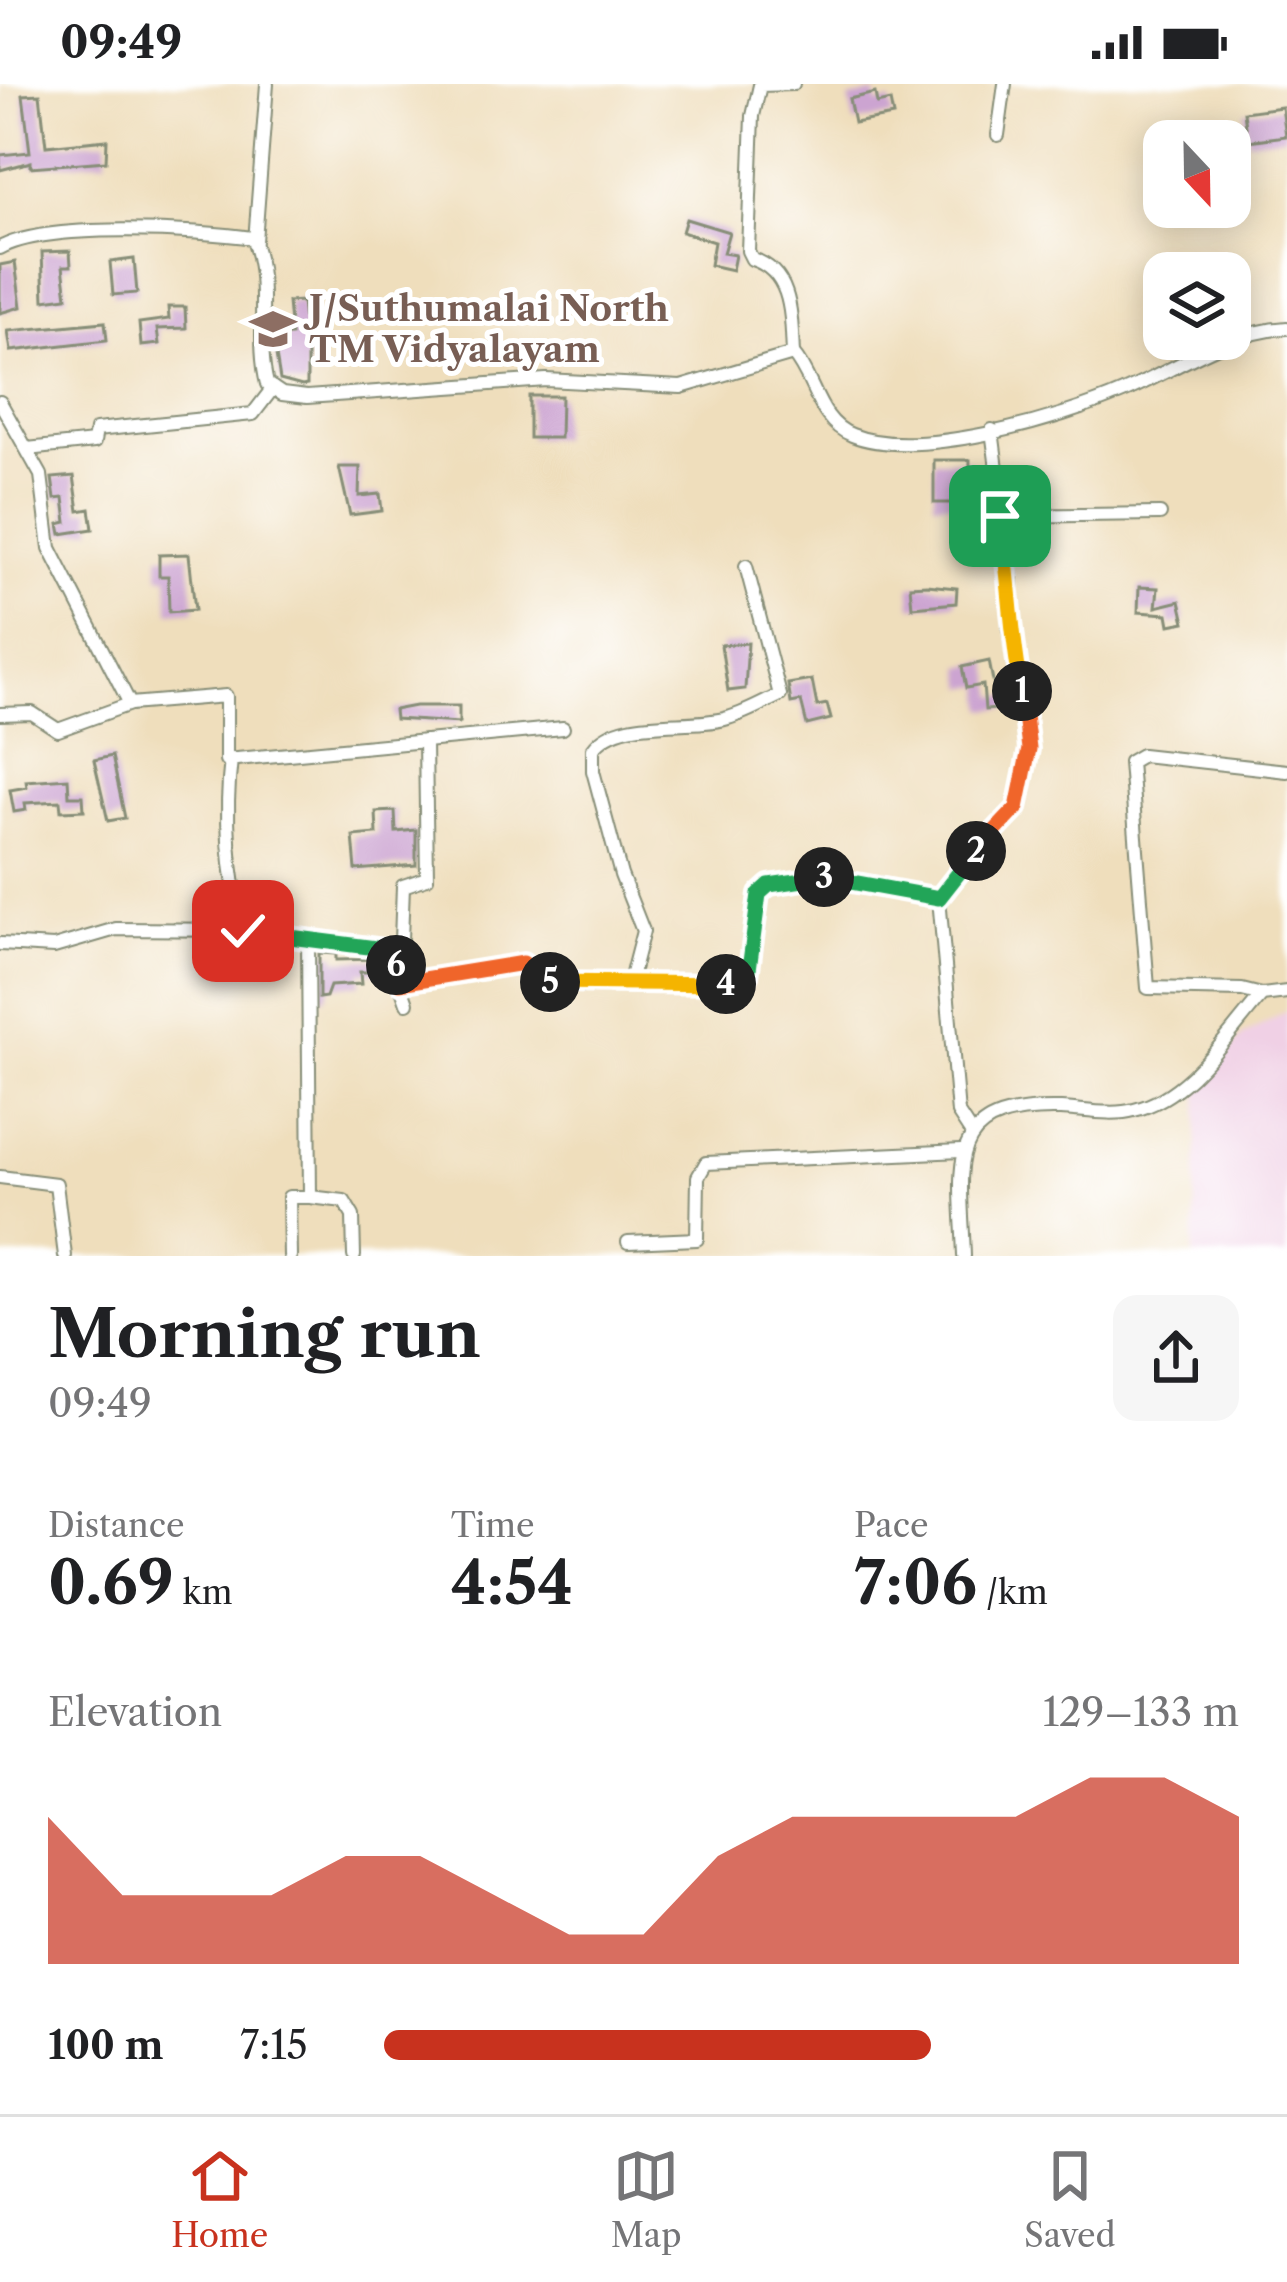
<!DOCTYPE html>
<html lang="en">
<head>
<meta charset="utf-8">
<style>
	body { margin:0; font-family:"Libre Caslon Text",serif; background:#f6f6f6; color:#202124; height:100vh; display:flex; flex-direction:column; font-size:45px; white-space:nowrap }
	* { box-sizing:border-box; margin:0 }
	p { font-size:39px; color:#757577 }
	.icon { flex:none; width:66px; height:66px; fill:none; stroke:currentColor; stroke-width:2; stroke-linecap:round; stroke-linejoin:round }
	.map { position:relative; height:1172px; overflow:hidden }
	.drawer { display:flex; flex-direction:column; background:#fff; flex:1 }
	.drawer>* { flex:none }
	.needle { width:78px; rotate:158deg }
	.fabs { position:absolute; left:1143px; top:36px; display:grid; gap:24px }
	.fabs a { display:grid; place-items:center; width:108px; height:108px; border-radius:24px; background:#fff; box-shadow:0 6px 30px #0003; font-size:60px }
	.pin { position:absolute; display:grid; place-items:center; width:102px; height:102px; color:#fff; margin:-51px; border-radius:24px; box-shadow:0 6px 18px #0006 }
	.km { position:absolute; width:60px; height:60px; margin:-30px; border-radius:50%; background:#222; color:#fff; font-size:33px; line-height:60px; text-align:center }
	.round { display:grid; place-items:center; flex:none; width:126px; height:126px; border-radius:24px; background:#f6f6f6 }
	.headline { display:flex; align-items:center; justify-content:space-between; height:204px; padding:0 48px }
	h1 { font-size:66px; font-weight:700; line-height:90px }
	.figures { display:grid; grid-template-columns:repeat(3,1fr); gap:18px; height:204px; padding:12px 48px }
	.figures div { display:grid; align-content:center }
	.figures b { font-size:60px; font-weight:700 }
	.figures small { font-size:33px; font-weight:400 }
	.figures p { font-size:33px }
	.chart { height:336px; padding:24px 48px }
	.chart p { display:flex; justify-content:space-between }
	.chart svg { width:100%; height:216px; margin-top:12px; fill:#c8321e; opacity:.7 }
	ul { padding:0 48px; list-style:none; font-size:39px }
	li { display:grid; grid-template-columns:192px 144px 1fr; align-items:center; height:90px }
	li i { height:30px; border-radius:15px; background:#c8321e }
	.status { display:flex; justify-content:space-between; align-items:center; height:84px; padding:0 60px; background:#fff; direction:ltr }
	.status svg { height:33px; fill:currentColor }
	.menu { display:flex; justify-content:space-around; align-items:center; height:168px; border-top:3px solid #e0e0e0; background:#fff; font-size:33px; color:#757577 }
	.menu a { display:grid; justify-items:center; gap:6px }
	.menu .on { color:#c8321e }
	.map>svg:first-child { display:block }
	.built { fill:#f0d0e5 }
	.building { fill:#cca4d1 }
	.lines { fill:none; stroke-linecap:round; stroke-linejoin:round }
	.minor-casing { stroke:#878e78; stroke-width:16 }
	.minor { stroke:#fff; stroke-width:12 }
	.split-1-casing { stroke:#fff; stroke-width:24 }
	.split-2-casing { stroke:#fff; stroke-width:24 }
	.split-3-casing { stroke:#fff; stroke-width:24 }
	.split-4-casing { stroke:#fff; stroke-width:24 }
	.split-5-casing { stroke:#fff; stroke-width:24 }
	.split-6-casing { stroke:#fff; stroke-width:24 }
	.split-7-casing { stroke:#fff; stroke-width:24 }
	.split-1 { stroke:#f5b400; stroke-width:15 }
	.split-2 { stroke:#f0652b; stroke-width:15 }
	.split-3 { stroke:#22a559; stroke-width:15 }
	.split-4 { stroke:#22a559; stroke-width:15 }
	.split-5 { stroke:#f5b400; stroke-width:15 }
	.split-6 { stroke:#f0652b; stroke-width:15 }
	.split-7 { stroke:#22a559; stroke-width:15 }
	.labels { text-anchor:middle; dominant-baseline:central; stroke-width:10; stroke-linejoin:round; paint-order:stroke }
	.education-label { font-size:36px; font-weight:bold; fill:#785e54; stroke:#fff; text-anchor:start }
</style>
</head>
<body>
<div class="status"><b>09:49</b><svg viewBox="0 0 49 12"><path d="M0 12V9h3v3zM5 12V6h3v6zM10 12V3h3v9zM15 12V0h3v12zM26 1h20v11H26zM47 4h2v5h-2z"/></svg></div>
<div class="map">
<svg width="1287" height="1172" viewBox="0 0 1287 1172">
	<rect width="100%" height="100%" fill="#fff"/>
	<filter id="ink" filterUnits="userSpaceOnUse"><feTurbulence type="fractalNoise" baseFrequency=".00833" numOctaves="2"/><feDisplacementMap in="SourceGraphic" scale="24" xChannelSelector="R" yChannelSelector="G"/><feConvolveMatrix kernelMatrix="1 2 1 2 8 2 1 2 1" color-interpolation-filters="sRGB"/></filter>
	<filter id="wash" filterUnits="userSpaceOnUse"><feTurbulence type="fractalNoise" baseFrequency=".004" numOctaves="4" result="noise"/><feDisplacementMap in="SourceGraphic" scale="48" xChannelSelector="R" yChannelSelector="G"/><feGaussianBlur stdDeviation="2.7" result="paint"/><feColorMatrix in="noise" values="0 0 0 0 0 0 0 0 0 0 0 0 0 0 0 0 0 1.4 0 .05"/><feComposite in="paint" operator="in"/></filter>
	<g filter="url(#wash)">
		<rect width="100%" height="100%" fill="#efdebc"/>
		<polygon class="built" points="1287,927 1287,1172 1193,1172 1199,1001 1242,952"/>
		<g id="blocks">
			<g class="building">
				<polygon points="875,9 877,20 890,17 893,32 854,39 849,15"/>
				<polygon points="40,10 46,62 107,56 106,77 31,83 31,78 0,86 0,71 30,68 23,11"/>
				<polygon points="1282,23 1286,52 1248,57 1244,28"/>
				<polygon points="686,135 729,148 723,169 735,171 732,186 710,181 714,158 682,148"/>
				<polygon points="70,167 71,182 63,182 67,213 44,216 42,168"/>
				<polygon points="134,175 137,209 113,211 110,178"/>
				<polygon points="15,178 21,223 0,229 0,181"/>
				<polygon points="302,217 307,269 307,301 302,302 280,296 273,253 291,251 288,218"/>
				<polygon points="168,223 185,223 186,244 157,245 159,260 141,262 139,239 169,235"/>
				<polygon points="105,238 107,256 11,267 8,247"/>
				<polygon points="529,312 561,312 560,354 529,354"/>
				<polygon points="934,376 970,376 969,419 934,419"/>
				<polygon points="339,383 360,383 359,412 380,410 382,427 350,431"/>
				<polygon points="74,392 79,427 90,425 93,445 61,450 59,440 67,438 64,414 55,415 52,394"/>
				<polygon points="189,470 195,526 169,528 168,492 159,492 159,471"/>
				<polygon points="927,501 957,504 956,519 912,523 910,502"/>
				<polygon points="1139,503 1158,504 1156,523 1180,517 1185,538 1170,541 1168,530 1138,528"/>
				<polygon points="748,559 745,605 728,607 721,561"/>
				<polygon points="989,577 996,613 1009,612 1010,624 985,626 983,601 966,604 962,583"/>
				<polygon points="812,596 817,622 827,620 831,635 807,641 801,617 791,619 788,600"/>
				<polygon points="415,622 459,622 459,639 395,635 394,626"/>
				<polygon points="112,672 125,734 108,737 94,676"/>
				<polygon points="68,694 69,712 83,712 84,726 61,727 60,717 25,719 26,726 14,728 10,706 27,703 26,697"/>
				<polygon points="395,727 396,748 416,746 416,781 356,786 353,752 377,750 376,728"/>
				<polygon points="217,861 247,863 245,888 215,886"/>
				<polygon points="319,869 336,870 336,876 379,875 380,888 360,888 361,900 330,902 326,913 319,914"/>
			</g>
		</g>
	</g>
	<g filter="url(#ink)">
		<use href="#blocks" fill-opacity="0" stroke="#878e78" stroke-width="3"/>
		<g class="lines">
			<g class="minor-casing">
				<g id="minor">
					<polyline points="998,51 1005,0"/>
					<polyline points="255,157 267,0"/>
					<path d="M0 164C46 138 198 146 252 154 271 198 255 253 267 300L282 310 307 313 546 296 681 303 793 270C815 295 817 337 852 351 917 377 1061 335 1123 308 1175 286 1229 247 1287 244"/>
					<path d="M793 270C791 232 793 188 752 175L748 167 753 32 760 1 793 0"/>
					<polyline points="0,318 41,391 50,464 130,620"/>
					<polyline points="27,365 94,358 96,346 253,330 273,304"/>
					<polyline points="1001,432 1160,430"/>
					<polyline points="0,630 32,629 58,646 130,620 226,612 226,676 563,644"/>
					<path d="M231 675C224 734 229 789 243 846"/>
					<polyline points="939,814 1017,724 1029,665 1009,543 1012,501 992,346"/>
					<path d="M0 860 54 863 116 845 243 846 392 866 400 899 522 879 553 901 744 899 759 810C797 775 892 805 939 814L958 1029 971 1049"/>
					<polyline points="392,866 401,856 403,802 427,794 425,657"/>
					<path d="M630 897 643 847 621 791 593 687V665C618 629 689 646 728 634 746 629 763 619 780 611L746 482"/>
					<polyline points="400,899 407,919"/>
					<polyline points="1262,911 1242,906 1148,904 1130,678 1142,671 1287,687"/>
					<polyline points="0,1093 56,1100 65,1172"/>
					<polyline points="310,1113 344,1117 353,1132 354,1172"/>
					<polyline points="628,1158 697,1155 698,1093 706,1079 961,1067"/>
					<polyline points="290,1172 289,1113 310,1113 308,857"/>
					<path d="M964 1172C961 1081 941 1022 1061 1025 1083 1026 1113 1032 1134 1026 1189 1013 1226 952 1262 911L1287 908"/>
				</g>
			</g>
			<use href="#minor" class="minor"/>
		</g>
	</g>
	<g class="lines" filter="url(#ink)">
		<g class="split-1-casing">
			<path id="split-1" d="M1000 432C1010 491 1010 549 1022 607"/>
		</g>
		<g class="split-2-casing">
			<polyline id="split-2" points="976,767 1017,724 1029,665 1022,607"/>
		</g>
		<g class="split-3-casing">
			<polyline id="split-3" points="824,793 939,814 976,767"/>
		</g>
		<g class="split-4-casing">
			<polyline id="split-4" points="726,900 744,899 748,893 759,810 769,801 824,793"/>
		</g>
		<g class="split-5-casing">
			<polyline id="split-5" points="550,898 726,900"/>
		</g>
		<g class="split-6-casing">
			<polyline id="split-6" points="396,881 400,899 523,879 550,898"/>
		</g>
		<g class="split-7-casing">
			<polyline id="split-7" points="243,847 392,866 396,881"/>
		</g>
		<use href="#split-1" class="split-1"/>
		<use href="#split-2" class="split-2"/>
		<use href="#split-3" class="split-3"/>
		<use href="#split-4" class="split-4"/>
		<use href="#split-5" class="split-5"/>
		<use href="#split-6" class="split-6"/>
		<use href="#split-7" class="split-7"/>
	</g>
	<defs>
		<g id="school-bare" transform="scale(3.6)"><path d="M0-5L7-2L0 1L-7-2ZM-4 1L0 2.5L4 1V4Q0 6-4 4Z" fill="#8d6e63" stroke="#fff" stroke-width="2.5" paint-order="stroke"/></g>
	</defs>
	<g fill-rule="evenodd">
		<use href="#school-bare" x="273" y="245"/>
	</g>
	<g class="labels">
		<g class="education-label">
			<text x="309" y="224">J/Suthumalai North<tspan x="309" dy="41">TM Vidyalayam</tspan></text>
		</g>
	</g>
</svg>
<div class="fabs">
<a><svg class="needle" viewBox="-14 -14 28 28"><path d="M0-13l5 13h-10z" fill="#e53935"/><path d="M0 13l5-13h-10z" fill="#757577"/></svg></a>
<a><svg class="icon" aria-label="layers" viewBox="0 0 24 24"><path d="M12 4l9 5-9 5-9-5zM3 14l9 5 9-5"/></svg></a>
</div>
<div class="pin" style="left:1000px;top:432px;background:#1e9e55"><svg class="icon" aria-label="arrive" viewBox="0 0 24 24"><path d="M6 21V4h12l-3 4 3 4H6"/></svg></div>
<div class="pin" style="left:243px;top:847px;background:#d93025"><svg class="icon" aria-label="check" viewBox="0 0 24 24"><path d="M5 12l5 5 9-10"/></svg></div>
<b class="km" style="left:1022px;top:607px">1</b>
<b class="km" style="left:976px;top:767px">2</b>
<b class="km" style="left:824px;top:793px">3</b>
<b class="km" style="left:726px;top:900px">4</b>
<b class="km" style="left:550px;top:898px">5</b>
<b class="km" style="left:396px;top:881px">6</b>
</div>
<section class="drawer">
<div class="headline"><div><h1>Morning run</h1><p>09:49</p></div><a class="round"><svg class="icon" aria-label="share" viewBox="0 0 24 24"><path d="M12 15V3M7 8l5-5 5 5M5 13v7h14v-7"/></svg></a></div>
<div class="figures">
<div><p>Distance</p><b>0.69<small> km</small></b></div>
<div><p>Time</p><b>4:54</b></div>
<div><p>Pace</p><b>7:06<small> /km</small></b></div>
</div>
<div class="chart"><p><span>Elevation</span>129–133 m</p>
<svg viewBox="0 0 160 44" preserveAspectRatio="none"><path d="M0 44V14L10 30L20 30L30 30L40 22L50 22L60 30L70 38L80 38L90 22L100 14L110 14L120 14L130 14L140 6L150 6L160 14V44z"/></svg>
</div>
<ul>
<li><b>100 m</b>7:15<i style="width:64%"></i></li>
</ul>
</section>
<nav class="menu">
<a class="on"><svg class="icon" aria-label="home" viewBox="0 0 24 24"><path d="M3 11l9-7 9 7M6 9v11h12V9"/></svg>Home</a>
<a><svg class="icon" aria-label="map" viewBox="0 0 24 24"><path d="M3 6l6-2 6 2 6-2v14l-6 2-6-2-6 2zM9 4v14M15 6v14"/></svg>Map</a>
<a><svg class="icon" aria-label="saved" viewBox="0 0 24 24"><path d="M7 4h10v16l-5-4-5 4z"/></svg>Saved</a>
</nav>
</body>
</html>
